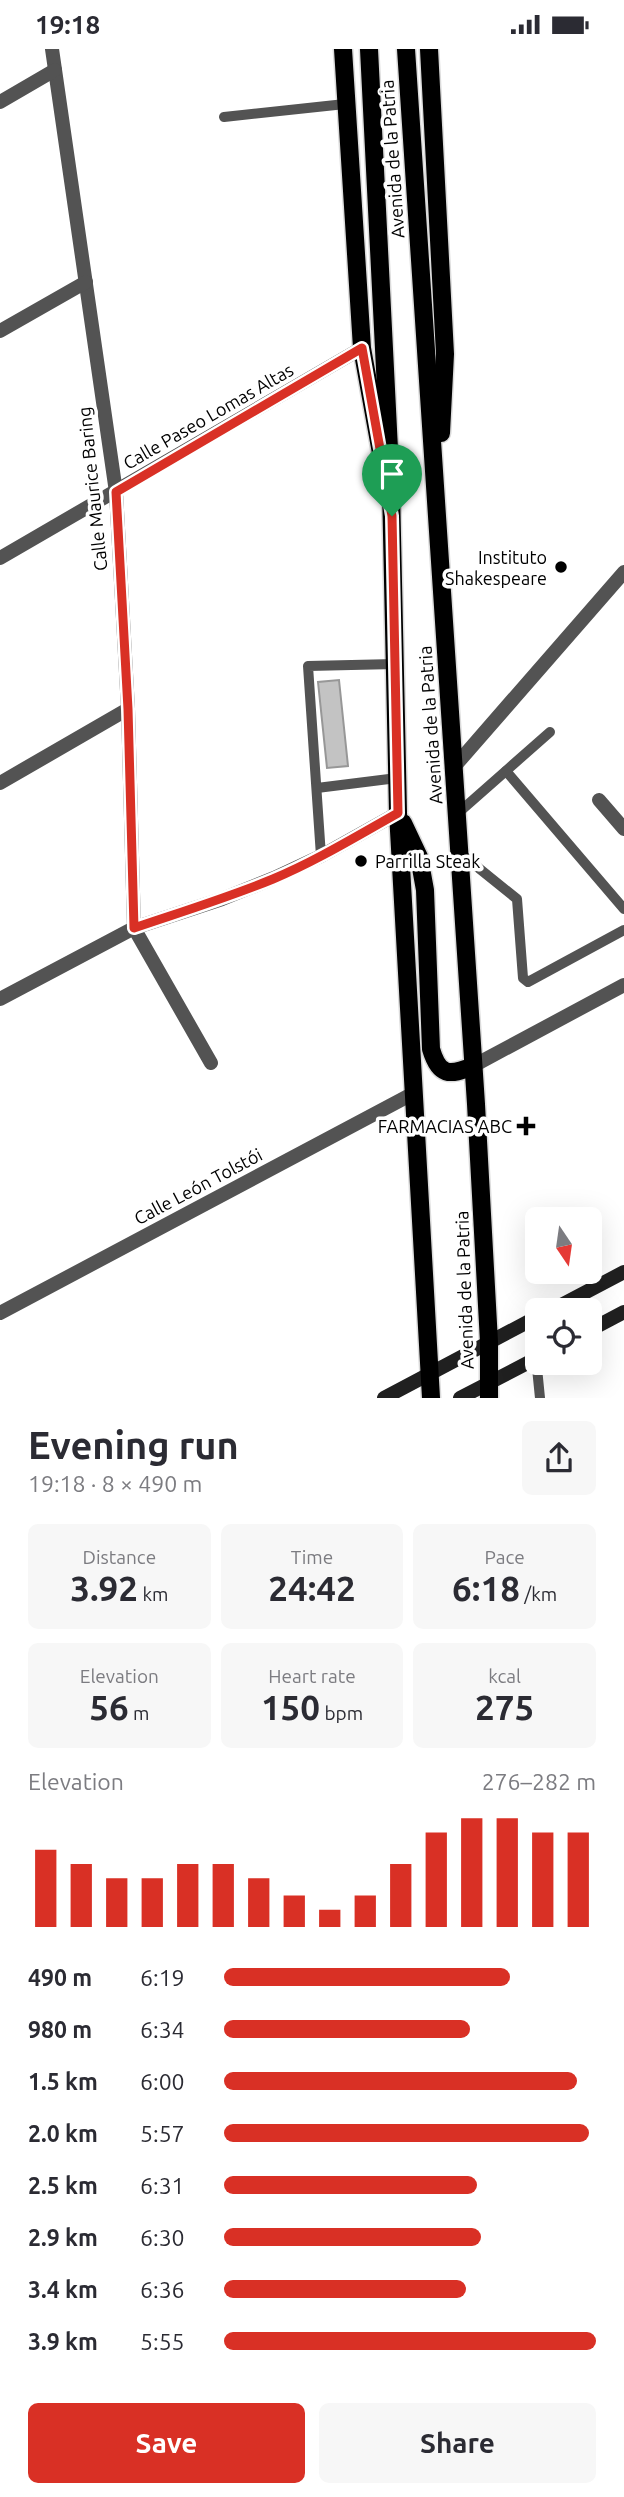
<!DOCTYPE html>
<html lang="en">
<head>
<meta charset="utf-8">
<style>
	body { margin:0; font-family:Ubuntu,sans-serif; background:#f7f7f7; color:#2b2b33; height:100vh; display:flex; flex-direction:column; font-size:26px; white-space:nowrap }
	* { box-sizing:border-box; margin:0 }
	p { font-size:23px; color:#7c7c81 }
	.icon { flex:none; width:38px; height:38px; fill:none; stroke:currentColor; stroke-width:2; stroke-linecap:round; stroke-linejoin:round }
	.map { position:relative; height:1349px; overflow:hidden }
	.details { display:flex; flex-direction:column; background:#fff; flex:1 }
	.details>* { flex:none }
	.needle { width:46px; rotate:167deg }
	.fabs { position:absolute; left:525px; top:1158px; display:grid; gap:14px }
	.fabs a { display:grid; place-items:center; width:77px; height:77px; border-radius:10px; background:#fff; box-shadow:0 7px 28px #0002; font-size:35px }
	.pin { position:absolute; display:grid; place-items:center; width:60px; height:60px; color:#fff; margin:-72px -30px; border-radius:50% 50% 50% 0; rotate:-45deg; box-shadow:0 0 7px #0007 }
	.pin .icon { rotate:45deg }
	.round { display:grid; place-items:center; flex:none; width:74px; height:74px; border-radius:10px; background:#f7f7f7 }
	.summary { display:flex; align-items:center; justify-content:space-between; height:119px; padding:0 28px }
	h1 { font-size:38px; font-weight:700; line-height:52px }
	.stats { display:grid; grid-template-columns:repeat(3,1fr); gap:10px; height:119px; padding:7px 28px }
	.stats div { display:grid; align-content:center; border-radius:10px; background:#f7f7f7; text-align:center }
	.stats b { font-size:35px; font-weight:700 }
	.stats small { font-size:19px; font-weight:400 }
	.stats p { font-size:19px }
	.chart { height:196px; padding:14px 28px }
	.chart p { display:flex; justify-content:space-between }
	.chart svg { width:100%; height:126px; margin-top:7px; stroke:#d93025; stroke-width:6 }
	.button { display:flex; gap:14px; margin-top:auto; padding:14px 28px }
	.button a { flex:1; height:80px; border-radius:10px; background:#d93025; color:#fff; font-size:28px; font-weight:700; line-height:80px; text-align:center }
	.button a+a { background:#f7f7f7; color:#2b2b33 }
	ul { padding:0 28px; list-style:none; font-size:23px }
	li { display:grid; grid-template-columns:112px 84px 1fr; align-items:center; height:52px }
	li i { height:18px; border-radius:9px; background:#d93025 }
	.status { display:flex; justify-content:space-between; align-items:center; height:49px; padding:0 35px; background:#fff; direction:ltr }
	.status svg { height:19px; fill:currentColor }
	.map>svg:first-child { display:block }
	.building { fill:#c3c3c3; stroke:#979797; stroke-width:2 }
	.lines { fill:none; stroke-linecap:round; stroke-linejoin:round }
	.primary-casing { stroke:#dbdbdb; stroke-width:21 }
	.lane { stroke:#535353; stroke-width:10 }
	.street { stroke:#535353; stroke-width:14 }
	.secondary { stroke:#202020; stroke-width:14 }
	.primary { stroke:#000; stroke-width:18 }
	.route-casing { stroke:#fff; stroke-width:14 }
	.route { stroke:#d93025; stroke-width:9 }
	.poi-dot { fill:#000; stroke:#fff; stroke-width:2.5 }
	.labels { text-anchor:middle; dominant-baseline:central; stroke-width:7; stroke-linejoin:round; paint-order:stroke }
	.street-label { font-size:18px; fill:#000; stroke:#fff }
	.poi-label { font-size:18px; fill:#000; stroke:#fff; text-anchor:end }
</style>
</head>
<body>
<div class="status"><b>19:18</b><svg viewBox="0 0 49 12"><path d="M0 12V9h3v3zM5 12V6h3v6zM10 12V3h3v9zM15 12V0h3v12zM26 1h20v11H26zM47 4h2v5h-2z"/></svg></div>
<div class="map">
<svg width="624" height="1349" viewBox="0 0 624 1349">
	<rect width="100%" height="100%" fill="#fff"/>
	<polygon class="building" points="339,631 348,717 327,719 318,633"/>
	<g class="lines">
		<g class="primary-casing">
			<g id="primary">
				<polyline points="343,0 362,299 381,404"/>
				<polyline points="369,0 391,440 398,764 431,1349"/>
				<polyline points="406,0 476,1055 489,1293 489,1349"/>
				<polyline points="429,0 445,305 441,384"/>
				<path d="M403 774 419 808 425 841 431 1000C439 1027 449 1027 473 1017"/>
			</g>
		</g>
		<g class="lane">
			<polyline points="224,68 345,55"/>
			<polyline points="506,722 624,860"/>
			<polyline points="317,739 397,729"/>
			<polyline points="457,765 550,683"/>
			<polyline points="460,804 517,850 523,929 528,933 624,881"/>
			<polyline points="321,807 308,617 395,615"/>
			<polyline points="536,1309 540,1349"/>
		</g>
		<g class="street">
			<polyline points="52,0 116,443 128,660 134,879 211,1014"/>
			<polyline points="0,53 55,21"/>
			<polyline points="0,282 86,233"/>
			<polyline points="0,509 362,299"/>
			<polyline points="454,718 624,523"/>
			<polyline points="0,734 128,660"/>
			<polyline points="599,751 624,780"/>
			<polyline points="0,950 134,879 222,850 274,829 321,807 398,764"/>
			<polyline points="473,1017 624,936"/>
			<polyline points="0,1264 414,1044"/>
		</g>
		<g class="secondary">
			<polyline points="550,1262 624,1223"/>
			<polyline points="590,1281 624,1263"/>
			<polyline points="384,1349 537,1268"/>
			<polyline points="460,1349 537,1309"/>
		</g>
		<use href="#primary" class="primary"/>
	</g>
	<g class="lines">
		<g class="route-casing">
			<path id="route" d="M362 299 392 467 398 764C357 787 316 812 273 830 227 849 181 863 134 879L128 660 116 443Z"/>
		</g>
		<use href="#route" class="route"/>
	</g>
	<g class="poi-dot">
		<circle cx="561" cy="518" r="7"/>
		<circle cx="361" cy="812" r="7"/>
		<path d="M522.5 1066.5h7v7h7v7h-7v7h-7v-7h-7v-7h7z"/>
	</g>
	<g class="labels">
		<g class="street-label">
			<text transform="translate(392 110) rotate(-94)">Avenida de la Patria</text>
			<text transform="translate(208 367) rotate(-30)">Calle Paseo Lomas Altas</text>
			<text transform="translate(92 440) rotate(-96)">Calle Maurice Baring</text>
			<text transform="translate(430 676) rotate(-94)">Avenida de la Patria</text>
			<text transform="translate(198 1137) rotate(-28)">Calle León Tolstói</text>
			<text transform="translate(464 1241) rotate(-92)">Avenida de la Patria</text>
		</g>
		<g class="poi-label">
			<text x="547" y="508">Instituto<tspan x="547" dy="21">Shakespeare</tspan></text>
			<text x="375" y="812" text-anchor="start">Parrilla Steak</text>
			<text x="512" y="1077">FARMACIAS ABC</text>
		</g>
	</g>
</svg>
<div class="fabs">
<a><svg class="needle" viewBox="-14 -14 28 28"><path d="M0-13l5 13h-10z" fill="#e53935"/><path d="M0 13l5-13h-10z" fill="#7c7c81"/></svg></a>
<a><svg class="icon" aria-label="locate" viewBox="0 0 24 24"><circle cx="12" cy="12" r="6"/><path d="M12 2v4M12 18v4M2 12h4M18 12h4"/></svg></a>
</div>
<div class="pin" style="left:392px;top:467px;background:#1e9e55"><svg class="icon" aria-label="arrive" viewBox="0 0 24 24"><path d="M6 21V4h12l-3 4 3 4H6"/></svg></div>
</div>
<section class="details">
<div class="summary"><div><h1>Evening run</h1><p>19:18 · 8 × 490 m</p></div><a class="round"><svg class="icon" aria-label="share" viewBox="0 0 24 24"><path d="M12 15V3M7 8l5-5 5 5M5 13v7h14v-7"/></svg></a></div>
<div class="stats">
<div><p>Distance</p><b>3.92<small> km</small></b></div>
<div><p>Time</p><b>24:42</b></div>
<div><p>Pace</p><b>6:18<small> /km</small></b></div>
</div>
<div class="stats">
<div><p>Elevation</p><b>56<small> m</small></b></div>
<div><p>Heart rate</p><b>150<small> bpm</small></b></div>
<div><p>kcal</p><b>275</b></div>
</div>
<div class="chart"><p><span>Elevation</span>276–282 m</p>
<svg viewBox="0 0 160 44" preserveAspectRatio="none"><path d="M5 44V17M15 44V22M25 44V27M35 44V27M45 44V22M55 44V22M65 44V27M75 44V33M85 44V38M95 44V33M105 44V22M115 44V11M125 44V6M135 44V6M145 44V11M155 44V11"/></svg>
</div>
<ul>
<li><b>490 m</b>6:19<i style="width:77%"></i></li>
<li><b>980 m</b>6:34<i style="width:66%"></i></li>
<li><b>1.5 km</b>6:00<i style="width:95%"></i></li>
<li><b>2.0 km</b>5:57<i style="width:98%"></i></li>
<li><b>2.5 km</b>6:31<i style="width:68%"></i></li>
<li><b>2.9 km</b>6:30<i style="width:69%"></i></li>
<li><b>3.4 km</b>6:36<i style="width:65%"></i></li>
<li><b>3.9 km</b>5:55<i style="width:100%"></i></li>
</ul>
<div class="button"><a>Save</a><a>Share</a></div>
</section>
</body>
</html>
